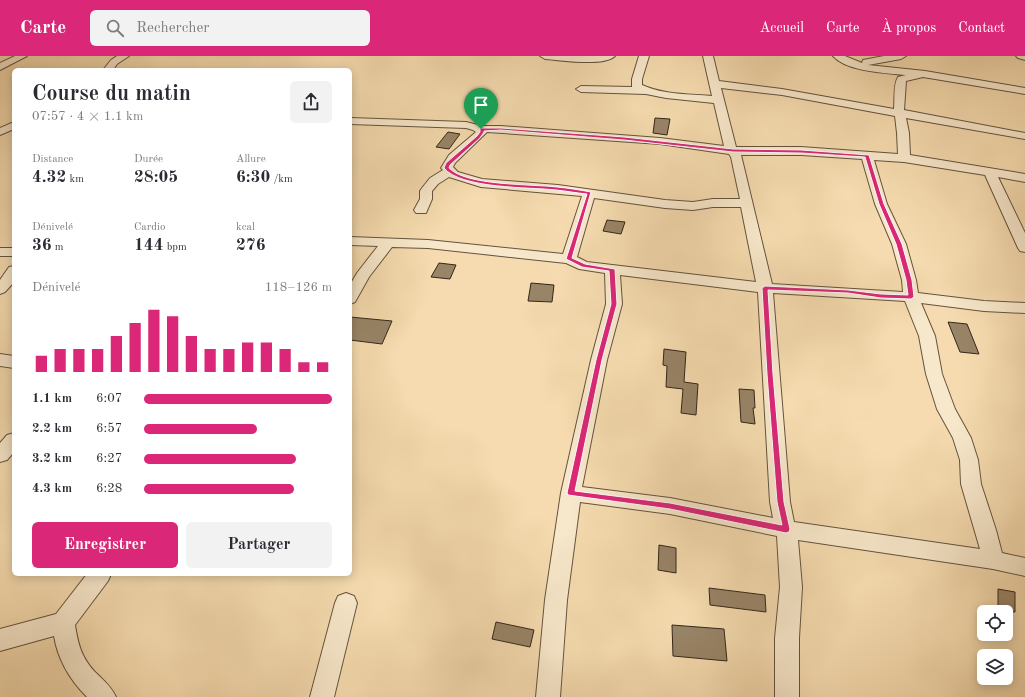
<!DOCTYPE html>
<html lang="fr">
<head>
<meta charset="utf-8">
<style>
	body { margin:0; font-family:"Old Standard TT",serif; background:#f2f2f3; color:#2b2b33; height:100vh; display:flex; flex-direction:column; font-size:15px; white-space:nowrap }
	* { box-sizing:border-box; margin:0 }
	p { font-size:13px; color:#7c7c81 }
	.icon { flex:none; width:22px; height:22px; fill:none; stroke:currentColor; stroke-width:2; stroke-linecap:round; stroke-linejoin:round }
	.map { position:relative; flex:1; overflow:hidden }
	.drawer { position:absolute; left:12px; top:12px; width:340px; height:508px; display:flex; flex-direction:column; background:#fff; border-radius:6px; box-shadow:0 2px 10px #0003 }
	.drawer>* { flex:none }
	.tools { position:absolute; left:977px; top:549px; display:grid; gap:8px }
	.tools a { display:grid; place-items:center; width:36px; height:36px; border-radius:6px; background:#fff; box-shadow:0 2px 10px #0003; font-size:20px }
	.pin { position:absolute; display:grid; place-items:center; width:34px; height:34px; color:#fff; margin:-41px -17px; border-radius:50% 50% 50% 0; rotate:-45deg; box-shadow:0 0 4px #0007 }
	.pin .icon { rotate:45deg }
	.round { display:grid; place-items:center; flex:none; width:42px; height:42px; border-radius:6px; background:#f2f2f3 }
	.summary { display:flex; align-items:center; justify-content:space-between; height:68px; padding:0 20px }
	h1 { font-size:22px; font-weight:600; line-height:30px }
	.stats { display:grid; grid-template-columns:repeat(3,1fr); gap:6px; height:68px; padding:4px 20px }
	.stats div { display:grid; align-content:center }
	.stats b { font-size:17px; font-weight:600 }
	.stats small { font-size:11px; font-weight:400 }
	.stats p { font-size:11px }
	.chart { height:112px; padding:8px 20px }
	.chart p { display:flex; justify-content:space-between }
	.chart svg { width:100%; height:72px; margin-top:4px; stroke:#db2777; stroke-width:6 }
	.primary-button { display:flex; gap:8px; margin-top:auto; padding:8px 20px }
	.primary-button a { flex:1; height:46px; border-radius:6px; background:#db2777; color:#fff; font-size:16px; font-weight:600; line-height:46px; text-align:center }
	.primary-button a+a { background:#f2f2f3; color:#2b2b33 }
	ul { padding:0 20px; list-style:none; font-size:13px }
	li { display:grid; grid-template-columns:64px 48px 1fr; align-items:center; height:30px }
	li i { height:10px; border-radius:5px; background:#db2777 }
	header { display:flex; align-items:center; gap:24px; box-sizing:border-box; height:56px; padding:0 20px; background:#db2777; color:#fff }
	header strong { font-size:19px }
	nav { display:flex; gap:22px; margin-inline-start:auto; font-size:14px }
	.search { width:280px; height:36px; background:#f2f2f3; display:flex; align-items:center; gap:10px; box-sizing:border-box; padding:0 14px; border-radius:6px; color:#7c7c81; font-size:15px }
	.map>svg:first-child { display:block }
	.building { fill:#988467; stroke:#342619 }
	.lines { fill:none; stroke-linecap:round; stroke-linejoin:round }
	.minor-casing { stroke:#64533e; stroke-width:2 }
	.minor { fill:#f8e8cb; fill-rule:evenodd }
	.route { fill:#db2777; stroke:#fff; fill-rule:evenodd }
</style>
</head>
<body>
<header>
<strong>Carte</strong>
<div class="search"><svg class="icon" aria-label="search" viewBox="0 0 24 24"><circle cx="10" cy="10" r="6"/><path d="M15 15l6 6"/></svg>Rechercher</div>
<nav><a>Accueil</a><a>Carte</a><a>À propos</a><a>Contact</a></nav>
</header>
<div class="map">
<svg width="1025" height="641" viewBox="0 0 1025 641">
	<rect width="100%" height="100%" fill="#f5dbaf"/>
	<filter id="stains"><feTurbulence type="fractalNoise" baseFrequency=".005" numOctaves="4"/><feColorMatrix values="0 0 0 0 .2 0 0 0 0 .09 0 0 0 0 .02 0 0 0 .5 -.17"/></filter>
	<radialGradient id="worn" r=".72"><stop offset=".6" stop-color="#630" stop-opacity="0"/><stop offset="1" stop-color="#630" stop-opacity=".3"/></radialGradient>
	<g class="building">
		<polygon points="655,62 670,63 667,79 653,77"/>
		<polygon points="448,76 460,78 449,93 436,91"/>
		<polygon points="607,164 625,166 621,178 603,175"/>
		<polygon points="439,207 456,209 450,223 431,221"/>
		<polygon points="531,227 554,229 552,246 528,245"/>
		<polygon points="350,261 392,265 382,288 350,284"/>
		<polygon points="948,266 967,268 979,298 960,296"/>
		<polygon points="664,293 686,296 684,326 698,328 696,359 681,357 683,333 666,331 667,310 663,309"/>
		<polygon points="739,333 754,334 755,352 753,352 755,368 741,366"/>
		<polygon points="659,489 676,492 676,517 658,514"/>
		<polygon points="709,532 765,539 766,556 710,549"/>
		<polygon points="998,533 1015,536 1015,556 998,556"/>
		<polygon points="496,566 534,574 530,591 492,583"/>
		<polygon points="672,569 724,573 727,605 673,600"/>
	</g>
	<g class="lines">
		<g class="minor-casing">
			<g id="minor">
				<polygon points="15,0 27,0 0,14 0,7"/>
				<polygon points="117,0 129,0 117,8 113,14 103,14 111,4"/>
				<path d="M540 0H615C604 11 560 4 545 3Z"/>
				<path d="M639 0H649L642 23V29C664 39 689 38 712 40L703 0H713L719 25 782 33 894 53C895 43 893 29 898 21L906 19C887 17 847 16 833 0H845L862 7 863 4 884 0H906L901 3 868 9 925 15 1025 32V38L923 21 906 25 904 54 1025 77V83L906 62 909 77 910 99 1025 118V126L998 121 1025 177V196L1020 195 1018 192 985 119 904 106 874 104 887 148 906 188 916 224 918 237 984 245 1025 247V257L984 255 921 247 935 280 942 318 955 353 971 382 978 404 981 428 996 474 1002 497 1025 502V520L993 513 798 484 802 531 799 582V641H775V582L780 531 777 480 670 458 580 446 567 544 560 641H536L545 544 561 437 591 304 606 248 605 217 579 213 566 207 428 192 392 191 369 221 355 246 350 248V229L357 217 378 190 350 189V181L428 184 563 198 582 140 481 131 449 121 438 128 432 135V143L426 157H416L414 154 420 143V135L422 132 430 122 443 114 441 112 449 99 476 76 473 74 466 72 350 68V62L466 66 482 70H501L660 82 724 90 714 47 666 42 646 38 581 36 576 33 581 30 632 31V23ZM721 32 782 39 895 60 897 77 898 98 801 91H736ZM487 76 660 88 729 98 731 101 740 143H713L693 146 665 144 558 129 482 123 458 116 453 111 455 107ZM741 99H801L862 103 875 148 892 188 902 224 903 236 772 228ZM594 142 665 152 693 154 713 151H741L756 226 587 206 577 201ZM620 219 758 236 770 446 773 462 670 442 582 431 607 304 622 248ZM773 237 905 245 919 280 926 318 937 353 953 382 960 404 961 428 980 493 794 466 790 446Z"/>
				<polygon points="1016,0 1025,0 1025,4 1018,2"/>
				<polygon points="14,66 14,73 0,79 0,72"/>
				<rect x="0" y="192" width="14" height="8"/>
				<polygon points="14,210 14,226 5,236 0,238 0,224 9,211"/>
				<polygon points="0,298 14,300 14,312 0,310"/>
				<polygon points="14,377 14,396 7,404 0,406 0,387 7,379"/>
				<path d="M87 518H111L108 525 75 569C78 588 81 600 94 615 103 624 111 630 116 641H87C70 624 58 604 54 580L0 595V573L56 558Z"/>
				<polygon points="346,537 354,540 357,547 334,641 310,641 335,547 338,540"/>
			</g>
		</g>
		<use href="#minor" class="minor"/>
	</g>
	<path class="route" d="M480 72H501L624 81 733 93 801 94 869 99 884 148 902 188 912 224 914 241 911 243 881 242 848 237 768 234 773 318 784 446 790 473 789 476 786 477 670 453 568 439 567 437 596 304 611 248 609 215 582 211 566 203 587 138C576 137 566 135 556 134 529 131 461 133 444 112L446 107 477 80 480 76ZM501 74 624 84 733 96 801 97 865 101 879 148 896 188 906 224 908 239 881 238 848 234 765 230 762 232 767 318 777 446 782 469 670 447 575 435 602 304 617 248 615 213 585 208 572 202 591 136C580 134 569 132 557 131 532 128 466 130 449 112L450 109 480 82 484 76V75Z"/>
	<rect width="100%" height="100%" filter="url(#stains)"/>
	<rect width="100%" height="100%" fill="url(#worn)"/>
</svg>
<div class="tools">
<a><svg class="icon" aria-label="locate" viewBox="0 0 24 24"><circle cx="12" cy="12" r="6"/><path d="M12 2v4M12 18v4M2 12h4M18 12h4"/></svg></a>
<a><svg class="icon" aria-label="layers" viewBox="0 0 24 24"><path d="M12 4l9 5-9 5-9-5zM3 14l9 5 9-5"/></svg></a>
</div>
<div class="pin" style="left:481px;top:73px;background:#1e9e55"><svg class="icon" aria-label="arrive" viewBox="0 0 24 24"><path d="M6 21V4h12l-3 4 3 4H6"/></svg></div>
<section class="drawer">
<div class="summary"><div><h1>Course du matin</h1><p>07:57 · 4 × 1.1 km</p></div><a class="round"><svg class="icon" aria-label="share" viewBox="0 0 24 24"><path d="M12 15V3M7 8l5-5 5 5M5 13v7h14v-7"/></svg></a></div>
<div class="stats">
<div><p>Distance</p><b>4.32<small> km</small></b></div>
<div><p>Durée</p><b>28:05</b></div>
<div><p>Allure</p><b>6:30<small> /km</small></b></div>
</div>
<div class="stats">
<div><p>Dénivelé</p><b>36<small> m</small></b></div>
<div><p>Cardio</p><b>144<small> bpm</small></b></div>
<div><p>kcal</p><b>276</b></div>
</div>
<div class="chart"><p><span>Dénivelé</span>118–126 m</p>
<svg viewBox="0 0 160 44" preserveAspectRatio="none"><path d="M5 44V34M15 44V30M25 44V30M35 44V30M45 44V22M55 44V14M65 44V6M75 44V10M85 44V22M95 44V30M105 44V30M115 44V26M125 44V26M135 44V30M145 44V38M155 44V38"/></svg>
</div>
<ul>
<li><b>1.1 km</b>6:07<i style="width:100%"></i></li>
<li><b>2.2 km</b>6:57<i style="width:60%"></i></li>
<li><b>3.2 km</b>6:27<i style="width:81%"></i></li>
<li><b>4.3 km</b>6:28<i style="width:80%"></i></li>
</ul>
<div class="primary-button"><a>Enregistrer</a><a>Partager</a></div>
</section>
</div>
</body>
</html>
